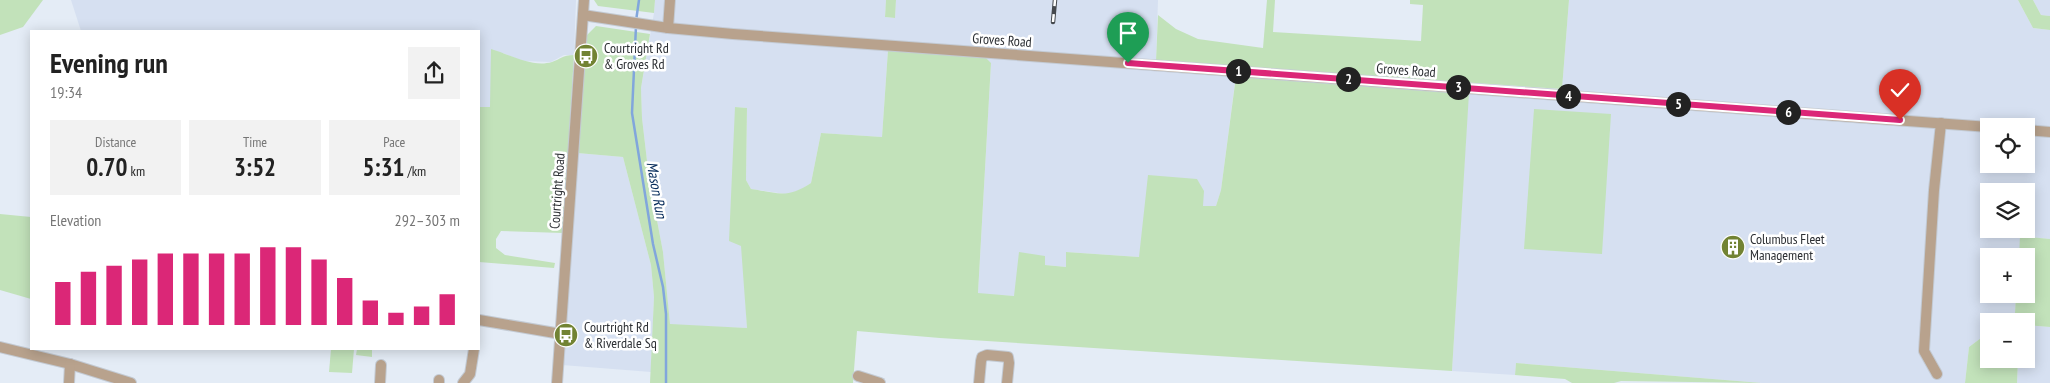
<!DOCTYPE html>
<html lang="en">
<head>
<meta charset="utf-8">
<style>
	body { margin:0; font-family:"PT Sans Narrow",sans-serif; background:#f2f2f2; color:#222; height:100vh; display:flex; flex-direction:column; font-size:19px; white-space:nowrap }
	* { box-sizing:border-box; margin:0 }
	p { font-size:16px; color:#767676 }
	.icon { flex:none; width:28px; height:28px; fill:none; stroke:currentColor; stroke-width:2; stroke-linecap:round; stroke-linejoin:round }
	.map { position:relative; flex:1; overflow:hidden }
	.side { position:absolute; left:30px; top:30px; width:450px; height:320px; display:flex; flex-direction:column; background:#fff; border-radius:0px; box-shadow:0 2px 12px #0003 }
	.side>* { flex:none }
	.fabs { position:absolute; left:1980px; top:118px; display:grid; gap:10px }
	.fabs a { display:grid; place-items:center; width:55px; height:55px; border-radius:0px; background:#fff; box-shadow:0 2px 12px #0003; font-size:25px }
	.pin { position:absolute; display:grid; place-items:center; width:42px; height:42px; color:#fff; margin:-51px -21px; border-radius:50% 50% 50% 0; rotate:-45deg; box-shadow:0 0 5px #0007 }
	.pin .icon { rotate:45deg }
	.km { position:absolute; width:25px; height:25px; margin:-12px; border-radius:50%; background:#222; color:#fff; font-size:14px; line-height:25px; text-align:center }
	.round { display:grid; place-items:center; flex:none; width:52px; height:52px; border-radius:0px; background:#f2f2f2 }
	.summary { display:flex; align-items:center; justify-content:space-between; height:85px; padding:0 20px }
	h1 { font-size:28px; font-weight:600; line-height:38px }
	.figures { display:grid; grid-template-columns:repeat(3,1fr); gap:8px; height:85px; padding:5px 20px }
	.figures div { display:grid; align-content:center; border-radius:0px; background:#f2f2f2; text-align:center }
	.figures b { font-size:25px; font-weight:600 }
	.figures small { font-size:14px; font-weight:400 }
	.figures p { font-size:14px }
	.chart { height:140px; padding:10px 20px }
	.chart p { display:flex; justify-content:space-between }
	.chart svg { width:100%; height:90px; margin-top:5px; stroke:#db2777; stroke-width:6 }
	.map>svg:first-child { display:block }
	.built { fill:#d6e0f1; fill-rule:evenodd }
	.green { fill:#c2e2ba }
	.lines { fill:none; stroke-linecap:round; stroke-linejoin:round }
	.stream { stroke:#81a6dc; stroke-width:2.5 }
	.minor-casing { stroke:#c3cad3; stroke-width:12 }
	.minor { stroke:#b8a28d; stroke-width:10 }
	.rail-casing { stroke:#45494e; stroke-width:4.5 }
	.rail { stroke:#fff; stroke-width:2.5; stroke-dasharray:8; stroke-linecap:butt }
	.route-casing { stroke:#fff; stroke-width:10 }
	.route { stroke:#db2777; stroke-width:6 }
	.labels { text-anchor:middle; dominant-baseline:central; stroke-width:5; stroke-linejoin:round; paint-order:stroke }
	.street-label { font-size:14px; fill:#2c2f33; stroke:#fff }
	.poi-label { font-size:14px; fill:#2c2f33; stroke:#fff; text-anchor:start }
	.water-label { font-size:15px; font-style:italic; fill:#062b5a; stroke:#fff }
</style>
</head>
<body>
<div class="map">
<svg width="2050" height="383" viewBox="0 0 2050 383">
	<rect width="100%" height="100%" fill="#e4ecf6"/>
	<g class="built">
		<polygon points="71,0 576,0 574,55 564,55 551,62 522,61 503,53 490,107 479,107 479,31 81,31"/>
		<polygon points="655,0 886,0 885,17 895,18 896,0 1158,0 1156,61 1237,67 1221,190 1216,206 1203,206 1139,257 1067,252 1066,267 1045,265 1015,296 978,294 991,63 888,50 882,137 821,133 811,183 797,192 785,194 751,189 746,180 747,108 735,107 747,328 670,325 663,252 649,178 642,118 641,88 654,13"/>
		<path d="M1569 0H2018L2033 28 2050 30V239L2021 236 2019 256H1989V294H2016L2015 313 2004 321H1989V332L1969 347 1965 383H1762L1516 363 1515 375 1452 371 1469 83 1562 89ZM1989 126H2026V164H1989ZM1989 191H2026V229H1989Z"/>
		<polygon points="2033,0 2050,0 2050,16 2041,15"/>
		<polygon points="577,153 623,157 651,265 654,297 651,372 562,365"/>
		<polygon points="2026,325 2050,327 2050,383 2017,383 2018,359 2026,359"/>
	</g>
	<g class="green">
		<polygon points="0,0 43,0 23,27 0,35"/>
		<polygon points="594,0 655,0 654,13 598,6"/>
		<polygon points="886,0 896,0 895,18 885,17"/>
		<polygon points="1267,0 1275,0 1273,32 1421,41 1423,5 1410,4 1410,0 1569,0 1562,89 1156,61 1158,15 1176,29 1198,39 1263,48"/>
		<polygon points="2018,0 2033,0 2041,15 2050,16 2050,30 2033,28"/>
		<path d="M596 26 650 34 641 88 642 118 649 178 663 252 670 324 747 328 741 246 729 241 735 107 747 108 746 180 751 189C778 193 787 199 811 183L821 133 882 137 888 50 986 58 991 63 978 293 1014 296 1019 252 1045 256V265L1066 267V252L1139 257 1148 175 1197 179 1204 191 1203 206H1216L1221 190 1236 76 1469 93 1452 371 940 338 857 331 853 383H650L654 297 651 265 623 157 577 153 586 36Z"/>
		<path d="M491 49C509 54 532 68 552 62 561 59 562 55 574 55L563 233 501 231 496 239V248L505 255 555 263 554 268 479 262V107H490Z"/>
		<polygon points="1534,109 1611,114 1602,254 1524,249"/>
		<polygon points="0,214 31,217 31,299 0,290"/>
		<polygon points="2020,236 2050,239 2050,327 2026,325 2026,321 2004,321 2015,313 2016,294 2026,294 2026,256 2019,256"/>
		<polygon points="1989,332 1989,359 2018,359 2017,383 1965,383 1969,347"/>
		<polygon points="331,349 354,349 352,373 329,372"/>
		<polygon points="357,349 372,349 372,357 356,355"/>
		<polygon points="1516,363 1762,383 1621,381 1614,383 1572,383 1565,379 1515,375"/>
	</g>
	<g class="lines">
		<g class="stream">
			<polyline points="636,21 639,0"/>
			<polyline points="636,26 632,113 653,244 663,287 666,314 666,383"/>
		</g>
		<g class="minor-casing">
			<g id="minor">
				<polyline points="583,15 668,28 733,34 1989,127"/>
				<polyline points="668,28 670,0"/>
				<polyline points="2026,130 2050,132"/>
				<polyline points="479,320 561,334"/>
				<polyline points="0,347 70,364 131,383"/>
				<polyline points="1937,374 1924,351 1934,190 1941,123"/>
				<polyline points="858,376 880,383"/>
				<polyline points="69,383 70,364"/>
				<polyline points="380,383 381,365"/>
				<polyline points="439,383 439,380"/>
				<polyline points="463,383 470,374 474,349"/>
				<polyline points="557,383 584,0"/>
				<polyline points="979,383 981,361 982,357 987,355 1008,357 1009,363 1007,383"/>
			</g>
		</g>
		<use href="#minor" class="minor"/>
		<g class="rail-casing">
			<polyline id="rail" points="1053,22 1055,0"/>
		</g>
		<use href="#rail" class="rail"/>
	</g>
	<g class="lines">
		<g class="route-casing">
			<polyline id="route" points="1128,63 1900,120"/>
		</g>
		<use href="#route" class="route"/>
	</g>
	<defs>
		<g id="bus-disc" transform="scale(1.25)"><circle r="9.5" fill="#728333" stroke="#fff"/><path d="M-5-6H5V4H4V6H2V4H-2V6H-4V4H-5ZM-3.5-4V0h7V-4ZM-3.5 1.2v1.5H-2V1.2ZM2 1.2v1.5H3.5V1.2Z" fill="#fff"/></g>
		<g id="building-disc" transform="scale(1.25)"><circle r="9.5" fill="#728333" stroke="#fff"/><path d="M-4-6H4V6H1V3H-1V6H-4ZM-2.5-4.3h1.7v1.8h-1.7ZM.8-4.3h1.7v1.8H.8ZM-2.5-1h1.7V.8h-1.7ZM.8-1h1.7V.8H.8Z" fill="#fff"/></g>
	</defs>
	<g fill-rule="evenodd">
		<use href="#bus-disc" x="586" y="56"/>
		<use href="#building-disc" x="1733" y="247"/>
		<use href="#bus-disc" x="566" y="335"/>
	</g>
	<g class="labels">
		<g class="street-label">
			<text transform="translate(1002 40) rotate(4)">Groves Road</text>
			<text transform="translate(1406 70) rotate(4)">Groves Road</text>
			<text transform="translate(557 191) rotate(-86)">Courtright Road</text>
		</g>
		<g class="poi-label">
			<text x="604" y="48">Courtright Rd<tspan x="604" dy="16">&amp; Groves Rd</tspan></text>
			<text x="1750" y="239">Columbus Fleet<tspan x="1750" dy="16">Management</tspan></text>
			<text x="584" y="327">Courtright Rd<tspan x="584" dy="16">&amp; Riverdale Sq</tspan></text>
		</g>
		<g class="water-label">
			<text transform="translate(657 190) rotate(80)">Mason Run</text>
		</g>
	</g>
</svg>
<div class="fabs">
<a><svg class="icon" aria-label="locate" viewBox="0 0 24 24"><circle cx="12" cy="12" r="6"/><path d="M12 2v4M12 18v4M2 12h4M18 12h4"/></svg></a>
<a><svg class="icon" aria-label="layers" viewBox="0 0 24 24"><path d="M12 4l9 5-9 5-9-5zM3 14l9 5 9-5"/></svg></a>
<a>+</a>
<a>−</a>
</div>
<div class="pin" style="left:1128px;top:63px;background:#1e9e55"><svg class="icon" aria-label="arrive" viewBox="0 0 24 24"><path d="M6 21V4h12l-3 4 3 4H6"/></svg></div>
<div class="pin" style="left:1900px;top:120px;background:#d93025"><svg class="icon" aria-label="check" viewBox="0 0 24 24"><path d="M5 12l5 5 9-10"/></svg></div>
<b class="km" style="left:1238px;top:71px">1</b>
<b class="km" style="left:1348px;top:79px">2</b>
<b class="km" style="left:1458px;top:87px">3</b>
<b class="km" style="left:1568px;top:96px">4</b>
<b class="km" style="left:1678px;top:104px">5</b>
<b class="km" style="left:1788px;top:112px">6</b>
<section class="side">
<div class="summary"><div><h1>Evening run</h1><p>19:34</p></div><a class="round"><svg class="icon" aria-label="share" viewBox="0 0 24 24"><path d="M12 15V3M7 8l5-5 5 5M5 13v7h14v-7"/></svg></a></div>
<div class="figures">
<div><p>Distance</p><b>0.70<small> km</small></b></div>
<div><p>Time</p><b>3:52</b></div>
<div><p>Pace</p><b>5:31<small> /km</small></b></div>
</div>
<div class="chart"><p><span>Elevation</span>292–303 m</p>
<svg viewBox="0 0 160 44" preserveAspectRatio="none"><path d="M5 44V23M15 44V18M25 44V15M35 44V12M45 44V9M55 44V9M65 44V9M75 44V9M85 44V6M95 44V6M105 44V12M115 44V21M125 44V32M135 44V38M145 44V35M155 44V29"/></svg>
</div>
</section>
</div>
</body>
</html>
